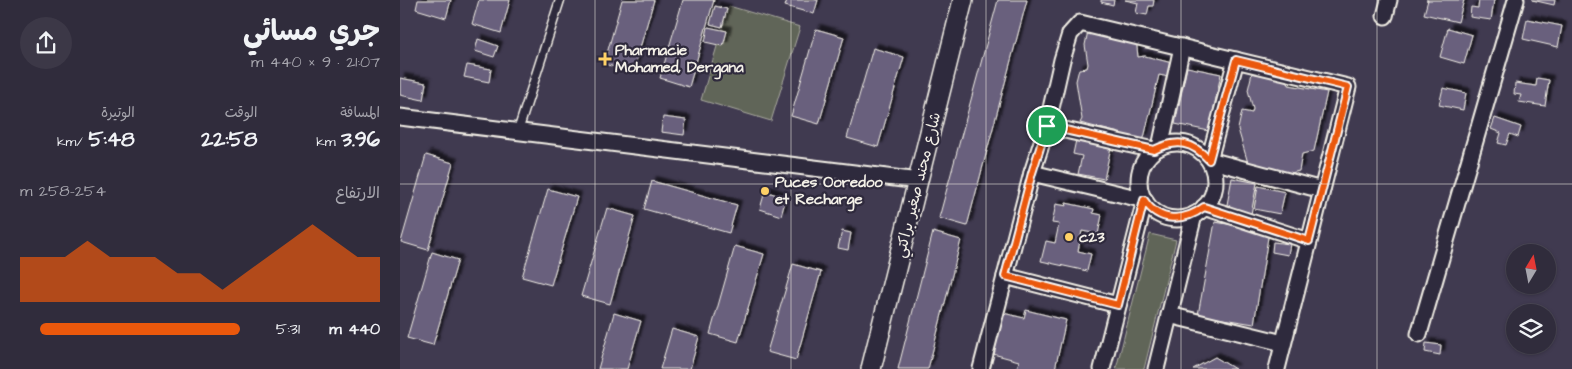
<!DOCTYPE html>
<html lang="ar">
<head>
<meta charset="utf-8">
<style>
	body { margin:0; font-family:"Architects Daughter","Playpen Sans Arabic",sans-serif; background:#3c3847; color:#f1f3f6; direction:rtl; height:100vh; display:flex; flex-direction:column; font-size:19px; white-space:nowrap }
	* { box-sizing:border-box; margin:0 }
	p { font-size:16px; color:#a8a7af }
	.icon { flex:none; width:28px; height:28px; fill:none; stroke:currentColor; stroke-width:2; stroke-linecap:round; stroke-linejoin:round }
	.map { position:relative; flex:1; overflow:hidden; direction:ltr }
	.details { display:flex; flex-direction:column; background:#302c3c; width:400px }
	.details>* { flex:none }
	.needle { width:32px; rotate:10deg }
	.fabs { position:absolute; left:1106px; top:244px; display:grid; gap:10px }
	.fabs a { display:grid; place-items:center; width:50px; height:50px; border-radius:50%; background:#302c3c; box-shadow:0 1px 4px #0004,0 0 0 1px #4b4856; font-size:25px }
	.pin { position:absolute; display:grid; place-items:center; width:42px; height:42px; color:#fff; margin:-21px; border:2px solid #fff; border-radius:50%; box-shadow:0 1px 5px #0007 }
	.round { display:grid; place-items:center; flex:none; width:52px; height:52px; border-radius:26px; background:#3c3847 }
	.headline { display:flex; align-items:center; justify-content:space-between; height:85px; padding:0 20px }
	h1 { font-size:28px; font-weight:700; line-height:38px }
	.stats { display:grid; grid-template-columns:repeat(3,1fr); gap:8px; height:85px; padding:5px 20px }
	.stats div { display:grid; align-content:center }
	.stats b { font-size:21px; font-weight:700 }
	.stats small { font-size:14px; font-weight:400 }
	.stats p { font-size:14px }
	.chart { height:140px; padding:10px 20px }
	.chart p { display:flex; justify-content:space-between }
	.chart svg { width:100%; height:90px; margin-top:5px; fill:#ea580c; opacity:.7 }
	ul { padding:0 20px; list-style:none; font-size:16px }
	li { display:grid; grid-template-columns:80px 60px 1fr; align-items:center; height:38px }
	li i { height:12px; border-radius:6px; background:#ea580c }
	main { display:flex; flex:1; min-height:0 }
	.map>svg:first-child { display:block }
	.green { fill:#616558; stroke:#aaaba0 }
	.building { fill:#69607d; stroke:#f4f1e8; filter:url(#shadow) }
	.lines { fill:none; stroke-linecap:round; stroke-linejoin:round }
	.service-casing { stroke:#f4f1e8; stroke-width:11 }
	.minor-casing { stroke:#f4f1e8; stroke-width:19 }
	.tertiary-casing { stroke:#f4f1e8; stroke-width:22 }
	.service { stroke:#2f2a3d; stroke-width:8 }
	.minor { stroke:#2f2a3d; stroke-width:15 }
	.tertiary { stroke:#2f2a3d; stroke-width:19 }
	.route-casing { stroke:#fff; stroke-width:10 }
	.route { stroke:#ea580c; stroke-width:6 }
	.grid { fill:none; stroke:#f4f1e8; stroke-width:1; stroke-opacity:0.55 }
	.poi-dot { fill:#ffd166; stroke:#2f2a3d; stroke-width:2 }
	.labels { text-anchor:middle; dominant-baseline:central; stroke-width:4.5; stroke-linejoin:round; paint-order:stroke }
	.poi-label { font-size:15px; font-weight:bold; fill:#f4f1e8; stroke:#2f2a3d; text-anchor:start }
	.street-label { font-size:15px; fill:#f4f1e8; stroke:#2f2a3d }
</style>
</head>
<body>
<main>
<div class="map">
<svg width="1172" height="369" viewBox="0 0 1172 369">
	<defs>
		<filter id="shadow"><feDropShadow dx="4.5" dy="-4.5" stdDeviation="1" flood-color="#0009"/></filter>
	</defs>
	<rect width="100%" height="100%" fill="#403a50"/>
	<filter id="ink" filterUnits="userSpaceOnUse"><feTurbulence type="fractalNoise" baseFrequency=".02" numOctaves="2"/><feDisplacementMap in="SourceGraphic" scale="10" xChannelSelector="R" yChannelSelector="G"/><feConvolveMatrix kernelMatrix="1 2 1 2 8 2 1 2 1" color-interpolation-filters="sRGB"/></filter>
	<g filter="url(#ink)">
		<g class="green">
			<polygon points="329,6 400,27 371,121 301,100"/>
			<polygon points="750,234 776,240 744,369 716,369"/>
		</g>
		<g class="building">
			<polygon points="18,0 51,0 46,18 16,9"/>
			<polygon points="79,0 110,0 101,33 72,24"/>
			<polygon points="222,0 254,0 233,72 204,64"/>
			<polygon points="283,0 314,0 289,87 260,78"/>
			<polygon points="387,0 418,0 414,14 385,6"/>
			<polygon points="598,0 627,0 567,226 539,218"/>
			<polygon points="701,0 714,0 713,5 701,2"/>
			<polygon points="725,0 754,0 753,6 749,6 747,15 736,13 738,3"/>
			<polygon points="1026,0 1064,0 1058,22 1024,14 1028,0"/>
			<polygon points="1079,0 1094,0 1091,20 1070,17 1071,7 1078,8"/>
			<polygon points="1132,0 1155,0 1154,5"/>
			<polygon points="315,6 327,9 322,27 310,24"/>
			<polygon points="1127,19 1162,26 1158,47 1123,39"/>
			<polygon points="308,27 327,31 323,46 305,42"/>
			<polygon points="1048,28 1072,35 1064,64 1040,57"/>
			<polygon points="416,29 444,37 419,124 391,116"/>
			<polygon points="688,31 736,38 738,57 745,56 772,63 769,77 759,75 744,138 737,141 720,141 719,133 680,123 682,119 676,81 679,69 687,68 688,64 685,45"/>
			<polygon points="78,39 98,46 94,57 75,51"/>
			<polygon points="473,48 504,57 478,147 447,138"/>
			<polygon points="67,65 91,69 89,82 64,77"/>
			<polygon points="787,67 821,74 809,131 775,124"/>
			<polygon points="866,72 887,76 889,85 927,92 914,151 902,154 899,171 883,175 848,163 838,129 842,111 852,113 853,109 848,90 852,73 858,74"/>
			<polygon points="0,78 26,83 23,100 0,95"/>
			<polygon points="1137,78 1149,80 1145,106 1119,102 1121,95 1114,94 1115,83 1136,86"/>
			<polygon points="1043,88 1066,93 1063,110 1039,105"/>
			<polygon points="263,117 286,120 284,135 261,132"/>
			<polygon points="1095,118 1121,127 1118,137 1110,134 1106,145 1098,143 1101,133 1091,129"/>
			<polygon points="676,140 711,147 704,179 678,174 682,156 673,154"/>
			<polygon points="26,155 53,163 28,250 1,242"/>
			<polygon points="832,178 857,183 851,214 826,210"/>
			<polygon points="252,181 337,205 329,233 244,209"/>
			<polygon points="858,186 885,192 880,214 854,209"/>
			<polygon points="148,189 177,197 151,285 122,277"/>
			<polygon points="365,191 386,198 381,216 360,209"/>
			<polygon points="666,203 694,209 693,213 702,215 698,234 682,231 678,251 691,254 687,271 641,261 646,241 655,243 659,224 652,223 656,204 667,206"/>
			<polygon points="207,208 235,216 210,304 181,296"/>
			<polygon points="815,222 869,231 854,324 798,315"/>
			<polygon points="442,231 451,233 448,250 438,248"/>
			<polygon points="533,232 561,240 528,369 498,369"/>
			<polygon points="873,242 890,244 888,255 872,252"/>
			<polygon points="335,246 364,254 338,342 310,334"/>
			<polygon points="32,252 58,260 33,345 7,338"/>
			<polygon points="393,264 421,272 396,360 367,352"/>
			<polygon points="626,310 666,320 655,369 617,369 619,361 593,354 603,313 624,318"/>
			<polygon points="214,313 241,321 227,369 198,369"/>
			<polygon points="272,329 299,337 290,369 260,369"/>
			<polygon points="1026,343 1041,345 1040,355 1025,352"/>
			<polygon points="815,357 835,369 793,369"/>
		</g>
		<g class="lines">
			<g class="service-casing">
				<polyline id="service" points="118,131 160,0"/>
			</g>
			<g class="minor-casing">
				<g id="minor">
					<polyline points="985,16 989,0"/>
					<polyline points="836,60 809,160 922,190"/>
					<polyline points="0,117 519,181"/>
					<polyline points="647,126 754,150"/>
					<circle cx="777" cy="181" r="38"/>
					<polyline points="760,147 782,47"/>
					<polyline points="632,173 745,200 702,369"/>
					<polyline points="804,207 909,241"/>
					<polyline points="605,276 718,305"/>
					<polyline points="769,315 883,343"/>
					<polyline points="1019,334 1116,0"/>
					<polyline points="581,369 632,173 647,126 662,60 670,34 680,23 948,87 877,369"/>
					<polyline points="756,369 794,215"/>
				</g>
			</g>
			<g class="tertiary-casing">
				<polyline id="tertiary" points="471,369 563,0"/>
			</g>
			<use href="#service" class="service"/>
			<use href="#minor" class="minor"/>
			<use href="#tertiary" class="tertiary"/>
		</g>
	</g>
	<g class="lines" filter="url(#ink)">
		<g class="route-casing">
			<path id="route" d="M836 60 948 87 909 241 804 207C784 222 759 223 744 200L718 305 605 276 632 173 647 126 754 150C777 139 792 141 809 160Z"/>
		</g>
		<use href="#route" class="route"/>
	</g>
	<path class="grid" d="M195 0V369M391 0V369M586 0V369M781 0V369M977 0V369M0 184H1172"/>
	<g class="poi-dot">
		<path d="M202.5 51.5h5v5h5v5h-5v5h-5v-5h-5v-5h5z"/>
		<circle cx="365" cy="191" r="5"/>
		<circle cx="669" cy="237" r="5"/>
	</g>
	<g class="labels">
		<g class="poi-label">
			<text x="215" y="50">Pharmacie<tspan x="215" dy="17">Mohamed, Dergana</tspan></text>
			<text x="375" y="182">Puces Ooredoo<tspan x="375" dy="17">et Recharge</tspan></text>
			<text x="679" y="237">c23</text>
		</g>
		<g class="street-label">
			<text transform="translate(518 185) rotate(-76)">شارع محند صغير براكتي</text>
		</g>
	</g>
</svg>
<div class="fabs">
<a><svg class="needle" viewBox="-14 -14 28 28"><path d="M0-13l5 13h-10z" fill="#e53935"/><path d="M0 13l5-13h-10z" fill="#a8a7af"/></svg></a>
<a><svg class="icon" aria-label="layers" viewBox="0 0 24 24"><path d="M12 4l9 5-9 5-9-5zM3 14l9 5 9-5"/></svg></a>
</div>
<div class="pin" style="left:647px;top:126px;background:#1e9e55"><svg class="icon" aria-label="arrive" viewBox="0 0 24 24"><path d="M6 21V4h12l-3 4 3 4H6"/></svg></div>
</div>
<section class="details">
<div class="headline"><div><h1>جري مسائي</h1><p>21:07 · 9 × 440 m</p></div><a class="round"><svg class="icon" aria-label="share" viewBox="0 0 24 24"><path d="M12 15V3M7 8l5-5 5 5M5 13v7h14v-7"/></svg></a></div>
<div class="stats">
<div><p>المسافة</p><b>3.96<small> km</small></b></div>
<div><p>الوقت</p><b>22:58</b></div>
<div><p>الوتيرة</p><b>5:48<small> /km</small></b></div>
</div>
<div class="chart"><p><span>الارتفاع</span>254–258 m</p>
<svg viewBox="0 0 160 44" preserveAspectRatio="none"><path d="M0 44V22L10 22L20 22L30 14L40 22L50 22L60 22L70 30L80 30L90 38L100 30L110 22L120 14L130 6L140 14L150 22L160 22V44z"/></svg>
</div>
<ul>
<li><b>440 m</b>5:31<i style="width:91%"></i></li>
</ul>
</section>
</main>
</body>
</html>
